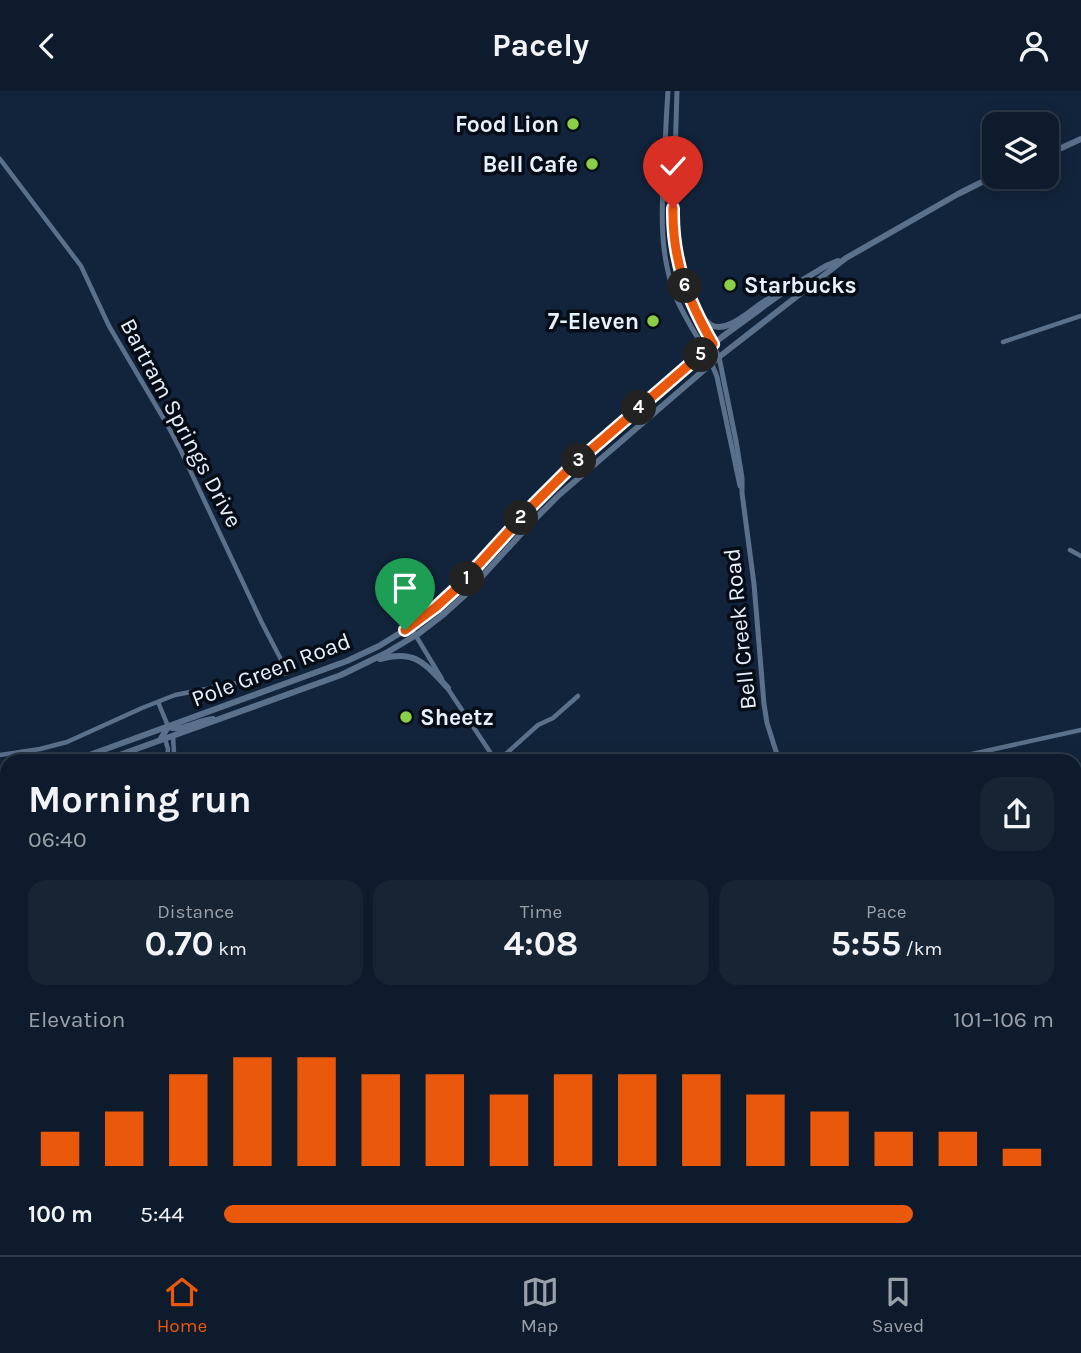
<!DOCTYPE html>
<html lang="en">
<head>
<meta charset="utf-8">
<style>
	body { margin:0; font-family:Karla,sans-serif; background:#172434; color:#f1f3f6; height:100vh; display:flex; flex-direction:column; font-size:26px; white-space:nowrap }
	* { box-sizing:border-box; margin:0 }
	p { font-size:23px; color:#9ba1a9 }
	.icon { flex:none; width:38px; height:38px; fill:none; stroke:currentColor; stroke-width:2; stroke-linecap:round; stroke-linejoin:round }
	.map { position:relative; flex:1; overflow:hidden }
	.panel { position:absolute; left:0px; top:663px; width:1082px; height:502px; display:flex; flex-direction:column; background:#0e1b2c; border-radius:21px 21px 0 0; box-shadow:0 4px 18px #0003,0 0 0 2px #2e3948 }
	.panel>* { flex:none }
	.fabs { position:absolute; left:982px; top:21px; display:grid; gap:14px }
	.fabs a { display:grid; place-items:center; width:77px; height:77px; border-radius:14px; background:#0e1b2c; box-shadow:0 4px 18px #0003,0 0 0 2px #2e3948; font-size:35px }
	.pin { position:absolute; display:grid; place-items:center; width:60px; height:60px; color:#fff; margin:-72px -30px; border-radius:50% 50% 50% 0; rotate:-45deg; box-shadow:0 0 7px #0007 }
	.pin .icon { rotate:45deg }
	.km { position:absolute; width:35px; height:35px; margin:-18px; border-radius:50%; background:#222; color:#fff; font-size:19px; line-height:35px; text-align:center }
	.round { display:grid; place-items:center; flex:none; width:74px; height:74px; border-radius:21px; background:#172434 }
	.headline { display:flex; align-items:center; justify-content:space-between; height:119px; padding:0 28px }
	h1 { font-size:38px; font-weight:700; line-height:52px }
	.stats { display:grid; grid-template-columns:repeat(3,1fr); gap:10px; height:119px; padding:7px 28px }
	.stats div { display:grid; align-content:center; border-radius:18px; background:#172434; text-align:center }
	.stats b { font-size:35px; font-weight:700 }
	.stats small { font-size:19px; font-weight:400 }
	.stats p { font-size:19px }
	.chart { height:196px; padding:14px 28px }
	.chart p { display:flex; justify-content:space-between }
	.chart svg { width:100%; height:126px; margin-top:7px; stroke:#ea580c; stroke-width:6 }
	ul { padding:0 28px; list-style:none; font-size:23px }
	li { display:grid; grid-template-columns:112px 84px 1fr; align-items:center; height:52px }
	li i { height:18px; border-radius:9px; background:#ea580c }
	header { display:flex; justify-content:space-between; align-items:center; height:91px; padding:0 28px; background:#0e1b2c; font-size:32px; font-weight:700 }
	.dock { display:flex; justify-content:space-around; align-items:center; height:98px; border-top:2px solid #2e3948; background:#0e1b2c; font-size:19px; color:#9ba1a9 }
	.dock a { display:grid; justify-items:center; gap:4px }
	.dock .selected { color:#ea580c }
	.map>svg:first-child { display:block }
	.lines { fill:none; stroke-linecap:round; stroke-linejoin:round }
	.minor { stroke:#5b708b; stroke-width:4.5 }
	.tertiary { stroke:#5b708b; stroke-width:5 }
	.secondary { stroke:#5b708b; stroke-width:6 }
	.motorway { stroke:#9198f3; stroke-width:8 }
	.route-casing { stroke:#fff; stroke-width:14 }
	.route { stroke:#ea580c; stroke-width:9 }
	.poi-dot { fill:#8bce47; stroke:#060d17; stroke-width:2.5 }
	.labels { text-anchor:middle; dominant-baseline:central; stroke-width:7; stroke-linejoin:round; paint-order:stroke }
	.poi-label { font-size:23px; font-weight:bold; fill:#e7f1fd; stroke:#060d17; text-anchor:end }
	.street-label { font-size:23px; fill:#e7f1fd; stroke:#060d17 }
</style>
</head>
<body>
<header><svg class="icon" aria-label="back" viewBox="0 0 24 24"><path d="M15 5l-7 7 7 7"/></svg>Pacely<svg class="icon" aria-label="person" viewBox="0 0 24 24"><circle cx="12" cy="8" r="4"/><path d="M4 21q1-7 8-7t8 7"/></svg></header>
<div class="map">
<svg width="1081" height="1164" viewBox="0 0 1081 1164">
	<rect width="100%" height="100%" fill="#12243b"/>
	<g class="lines">
		<g class="minor">
			<polyline points="0,68 81,175 109,235 168,335 181,360 262,532 288,582 175,604 142,617 67,651 40,658 0,664"/>
			<polyline points="1003,251 1081,225"/>
			<polyline points="1070,459 1081,465"/>
			<polyline points="410,535 442,588"/>
			<polyline points="446,595 496,670"/>
			<polyline points="158,611 168,635"/>
			<polyline points="165,648 168,658 167,670"/>
			<polyline points="172,670 174,662 173,645"/>
			<polyline points="498,670 538,634 553,627 578,605"/>
			<polyline points="940,670 1081,639"/>
			<polyline points="1074,743 1081,742"/>
			<polyline points="1074,847 1081,846"/>
			<polyline points="1074,1058 1081,1056"/>
			<polyline points="89,1158 93,1164"/>
			<polyline points="759,1158 761,1164"/>
			<polyline points="871,1158 873,1164"/>
			<polyline points="823,1164 844,1158"/>
		</g>
		<g class="tertiary">
			<path d="M668 0C666 27 665 54 664 81 661 123 660 164 675 204 686 232 707 257 717 286L740 395"/>
			<polyline points="677,0 673,129 675,159 685,197 719,266 736,350 742,387 742,402 754,493 764,613 767,632 779,670"/>
			<polyline points="932,1158 934,1164"/>
		</g>
		<g class="secondary">
			<polyline points="1046,64 1081,48"/>
			<path d="M692 213C698 220 704 230 711 234 728 244 754 215 769 208"/>
			<path d="M380 568C416 558 425 573 448 597"/>
			<path d="M160 649 168 636C183 641 198 629 213 628"/>
			<polyline points="73,670 347,570 379,555 405,539 436,516 465,489 518,430 553,394 687,275 722,246 786,199 826,175 838,170"/>
			<polyline points="103,670 341,584 386,562 418,543 444,523 465,504 531,432 559,404 719,266 846,167 958,103 994,85"/>
			<polyline points="0,697 7,694"/>
			<polyline points="0,708 7,705"/>
		</g>
		<g class="motorway">
			<polyline points="0,1095 4,1110"/>
			<polyline points="32,1158 35,1164"/>
		</g>
	</g>
	<g class="lines">
		<g class="route-casing">
			<path id="route" d="M405 539 436 516 458 496 531 416 570 377 713 253C688 209 672 170 673 117"/>
		</g>
		<use href="#route" class="route"/>
	</g>
	<g class="poi-dot">
		<circle cx="573" cy="33" r="7"/>
		<circle cx="592" cy="73" r="7"/>
		<circle cx="730" cy="194" r="7"/>
		<circle cx="653" cy="230" r="7"/>
		<circle cx="406" cy="626" r="7"/>
	</g>
	<g class="labels">
		<g class="poi-label">
			<text x="559" y="33">Food Lion</text>
			<text x="578" y="73">Bell Cafe</text>
			<text x="744" y="194" text-anchor="start">Starbucks</text>
			<text x="639" y="230">7-Eleven</text>
			<text x="420" y="626" text-anchor="start">Sheetz</text>
		</g>
		<g class="street-label">
			<text transform="translate(181 332) rotate(62)">Bartram Springs Drive</text>
			<text transform="translate(740 538) rotate(-96)">Bell Creek Road</text>
			<text transform="translate(271 579) rotate(-21)">Pole Green Road</text>
		</g>
	</g>
</svg>
<div class="fabs">
<a><svg class="icon" aria-label="layers" viewBox="0 0 24 24"><path d="M12 4l9 5-9 5-9-5zM3 14l9 5 9-5"/></svg></a>
</div>
<div class="pin" style="left:405px;top:539px;background:#1e9e55"><svg class="icon" aria-label="arrive" viewBox="0 0 24 24"><path d="M6 21V4h12l-3 4 3 4H6"/></svg></div>
<div class="pin" style="left:673px;top:117px;background:#d93025"><svg class="icon" aria-label="check" viewBox="0 0 24 24"><path d="M5 12l5 5 9-10"/></svg></div>
<b class="km" style="left:467px;top:488px">1</b>
<b class="km" style="left:521px;top:427px">2</b>
<b class="km" style="left:579px;top:370px">3</b>
<b class="km" style="left:639px;top:317px">4</b>
<b class="km" style="left:701px;top:264px">5</b>
<b class="km" style="left:685px;top:195px">6</b>
<section class="panel">
<div class="headline"><div><h1>Morning run</h1><p>06:40</p></div><a class="round"><svg class="icon" aria-label="share" viewBox="0 0 24 24"><path d="M12 15V3M7 8l5-5 5 5M5 13v7h14v-7"/></svg></a></div>
<div class="stats">
<div><p>Distance</p><b>0.70<small> km</small></b></div>
<div><p>Time</p><b>4:08</b></div>
<div><p>Pace</p><b>5:55<small> /km</small></b></div>
</div>
<div class="chart"><p><span>Elevation</span>101–106 m</p>
<svg viewBox="0 0 160 44" preserveAspectRatio="none"><path d="M5 44V32M15 44V25M25 44V12M35 44V6M45 44V6M55 44V12M65 44V12M75 44V19M85 44V12M95 44V12M105 44V12M115 44V19M125 44V25M135 44V32M145 44V32M155 44V38"/></svg>
</div>
<ul>
<li><b>100 m</b>5:44<i style="width:83%"></i></li>
</ul>
</section>
</div>
<nav class="dock">
<a class="selected"><svg class="icon" aria-label="home" viewBox="0 0 24 24"><path d="M3 11l9-7 9 7M6 9v11h12V9"/></svg>Home</a>
<a><svg class="icon" aria-label="map" viewBox="0 0 24 24"><path d="M3 6l6-2 6 2 6-2v14l-6 2-6-2-6 2zM9 4v14M15 6v14"/></svg>Map</a>
<a><svg class="icon" aria-label="saved" viewBox="0 0 24 24"><path d="M7 4h10v16l-5-4-5 4z"/></svg>Saved</a>
</nav>
</body>
</html>
